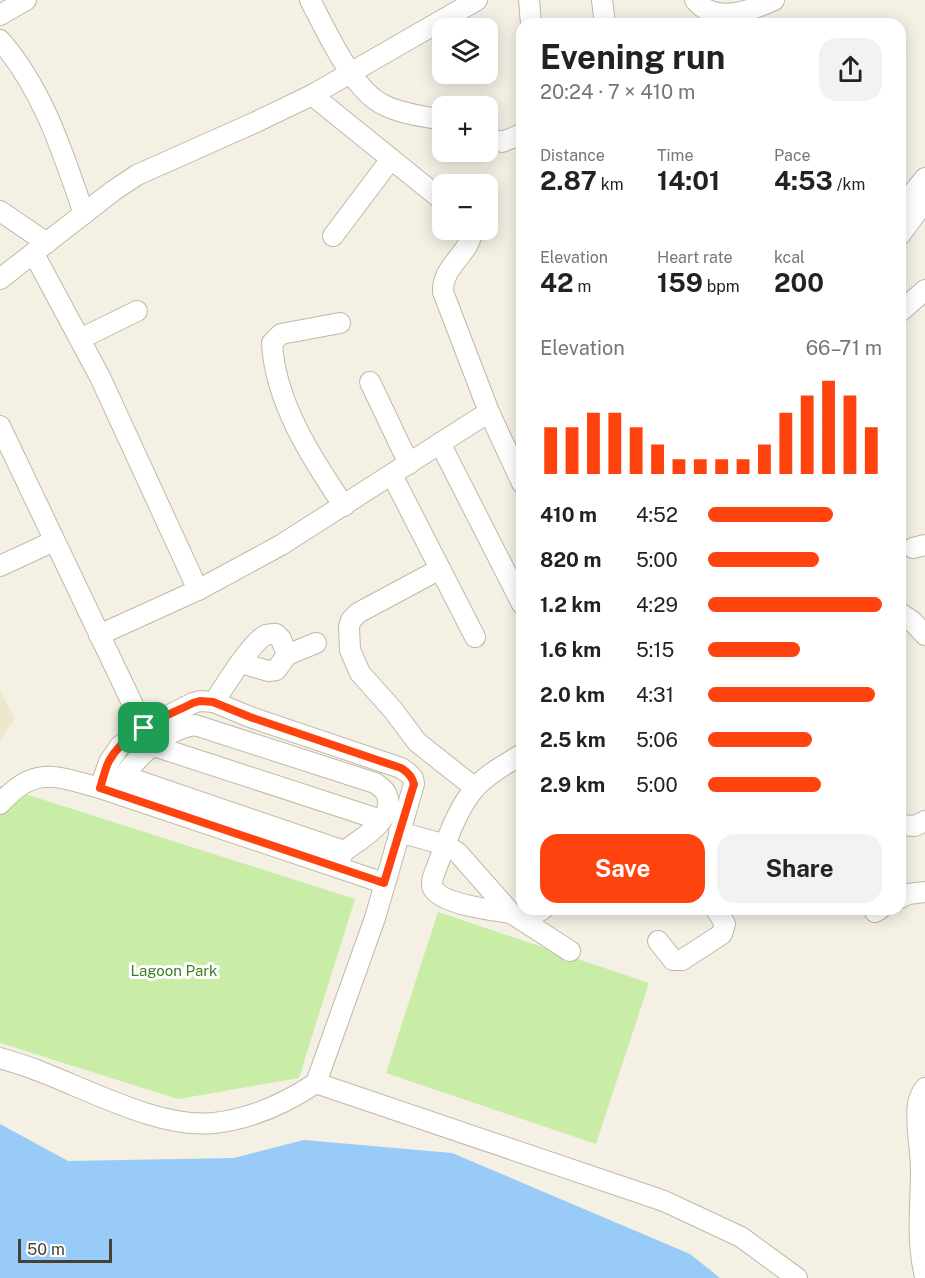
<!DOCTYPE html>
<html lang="en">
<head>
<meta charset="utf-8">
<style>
	body { margin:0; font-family:"Public Sans",sans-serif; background:#f2f2f2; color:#222; height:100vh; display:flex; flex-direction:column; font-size:22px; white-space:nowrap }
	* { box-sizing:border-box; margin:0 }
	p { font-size:20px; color:#767676 }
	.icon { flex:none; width:33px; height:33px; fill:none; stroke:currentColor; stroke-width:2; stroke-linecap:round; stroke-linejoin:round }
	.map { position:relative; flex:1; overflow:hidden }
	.side { position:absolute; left:516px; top:18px; width:390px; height:897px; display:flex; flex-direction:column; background:#fff; border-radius:18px; box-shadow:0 3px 15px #0003 }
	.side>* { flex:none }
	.buttons { position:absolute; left:432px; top:18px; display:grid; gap:12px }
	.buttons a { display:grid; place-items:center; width:66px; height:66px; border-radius:12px; background:#fff; box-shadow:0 3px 15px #0003; font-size:30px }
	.scale { position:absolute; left:18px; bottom:15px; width:94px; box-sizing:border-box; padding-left:6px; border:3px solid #474033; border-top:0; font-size:16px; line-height:21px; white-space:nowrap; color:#474033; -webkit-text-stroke:4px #fff; paint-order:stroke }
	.pin { position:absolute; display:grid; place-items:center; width:51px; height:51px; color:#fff; margin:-26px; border-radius:12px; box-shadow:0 3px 9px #0006 }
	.round { display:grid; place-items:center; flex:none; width:63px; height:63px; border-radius:18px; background:#f2f2f2 }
	.summary { display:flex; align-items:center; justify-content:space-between; height:102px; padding:0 24px }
	h1 { font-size:33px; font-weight:700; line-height:45px }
	.figures { display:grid; grid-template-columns:repeat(3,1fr); gap:9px; height:102px; padding:6px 24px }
	.figures div { display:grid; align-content:center }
	.figures b { font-size:26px; font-weight:700 }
	.figures small { font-size:16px; font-weight:400 }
	.figures p { font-size:16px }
	.chart { height:168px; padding:12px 24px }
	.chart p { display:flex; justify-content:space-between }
	.chart svg { width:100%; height:108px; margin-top:6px; stroke:#ff430f; stroke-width:6 }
	.cta { display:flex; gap:12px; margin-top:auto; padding:12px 24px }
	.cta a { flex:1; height:69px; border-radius:18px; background:#ff430f; color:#fff; font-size:24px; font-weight:700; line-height:69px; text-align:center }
	.cta a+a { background:#f2f2f2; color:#222 }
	ul { padding:0 24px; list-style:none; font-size:20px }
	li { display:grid; grid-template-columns:96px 72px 1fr; align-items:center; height:45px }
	li i { height:15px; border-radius:8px; background:#ff430f }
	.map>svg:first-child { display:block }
	.education { fill:#efe7cc }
	.green { fill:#c9eda7 }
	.water { fill:#98cbf8 }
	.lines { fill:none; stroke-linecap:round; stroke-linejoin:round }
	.minor-casing { stroke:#c0b9a5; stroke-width:22 }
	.minor { stroke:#fff; stroke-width:20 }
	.route-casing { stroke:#fff; stroke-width:12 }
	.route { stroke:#ff430f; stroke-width:8 }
	.labels { text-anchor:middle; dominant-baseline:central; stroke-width:6; stroke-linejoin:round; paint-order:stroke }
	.park-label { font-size:15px; fill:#3e7e20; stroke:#fff }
</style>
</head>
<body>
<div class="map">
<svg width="925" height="1278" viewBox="0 0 925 1278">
	<rect width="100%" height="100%" fill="#f4f0e4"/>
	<polygon class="education" points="0,691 15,718 0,741"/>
	<g class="green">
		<polygon points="0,786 355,899 299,1078 178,1099 0,1043"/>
		<polygon points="438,912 649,983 596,1144 386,1073"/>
	</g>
	<polygon class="water" points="0,1124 68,1161 234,1158 304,1140 452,1153 690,1254 720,1278 0,1278"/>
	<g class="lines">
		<g class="minor-casing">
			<g id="minor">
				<path d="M310 0C326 30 353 91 384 105 401 114 424 116 442 120"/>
				<polyline points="529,0 531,24"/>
				<polyline points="602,0 605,24"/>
				<path d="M695 0C714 24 751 11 774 0"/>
				<polyline points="0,15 26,0"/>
				<path d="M0 40C43 89 63 153 84 214"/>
				<polyline points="312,95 442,200"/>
				<polyline points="488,138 502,142 522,134"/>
				<polyline points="900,209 925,178"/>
				<polyline points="0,211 47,243"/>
				<path d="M472 230C471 254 442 265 443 292L489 412 522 483"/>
				<polyline points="900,235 925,201"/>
				<polyline points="333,236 391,159"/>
				<polyline points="34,254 100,377 198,590"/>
				<polyline points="0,279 113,191 137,175 256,122 312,95 477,0"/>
				<polyline points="900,312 925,290"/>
				<path d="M340 323 281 334 272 343C275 402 312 459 344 506"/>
				<polyline points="80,339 137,311"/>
				<polyline points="370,382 409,464"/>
				<polyline points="0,426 144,728"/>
				<polyline points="440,443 522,604"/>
				<polyline points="392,475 475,637"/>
				<polyline points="913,548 925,545"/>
				<polyline points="0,566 54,541"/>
				<polyline points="440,569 358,613 351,620 349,627 350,650 360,673 393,710 417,742 475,788"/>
				<polyline points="900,613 912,621 925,635"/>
				<polyline points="99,635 198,590 281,545 489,412"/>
				<polyline points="287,655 316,643"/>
				<path d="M214 702C224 687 252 641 266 635 270 634 272 634 276 634L281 639 287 655 276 670 268 671 241 663"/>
				<polyline points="154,746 381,820"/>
				<path d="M124 776C138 755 169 728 195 725L375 783C378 785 384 789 386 793 398 818 360 840 344 851"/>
				<polyline points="120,786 124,776 344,851 339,862"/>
				<path d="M0 804C34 765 56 776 100 788"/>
				<polyline points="900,825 915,826 925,821"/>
				<polyline points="399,832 446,845 458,853 511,913 570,951"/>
				<polyline points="900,898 908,894 925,892"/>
				<polyline points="875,912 880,909"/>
				<path d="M511 913C492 910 446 905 434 890 431 886 432 882 433 877 445 847 454 812 476 787 488 773 507 764 522 754"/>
				<polyline points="524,921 543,909"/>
				<polyline points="658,941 673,960 682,960 722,934 725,924 716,909"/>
				<path d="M0 1058C13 1062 27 1066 39 1071 89 1090 161 1129 214 1123 250 1119 286 1103 316 1083L375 918 414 784 413 778 408 773 401 768 250 717 214 702 200 701 193 703 144 728 120 746 109 762 100 788 384 883"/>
				<polyline points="316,1083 664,1201 741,1237 797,1278"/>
				<path d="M925 1088C922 1092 919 1099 918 1104 915 1125 921 1148 921 1170 921 1206 916 1240 925 1276"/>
			</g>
		</g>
		<use href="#minor" class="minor"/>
	</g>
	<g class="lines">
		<g class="route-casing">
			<path id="route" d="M200 701 213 702 250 717 401 768C408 772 412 776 414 784L384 883 100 788C103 779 105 769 109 761 125 731 165 717 193 703Z"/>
		</g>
		<use href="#route" class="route"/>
	</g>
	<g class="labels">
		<g class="park-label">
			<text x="174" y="970">Lagoon Park</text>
		</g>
	</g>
</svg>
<div class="buttons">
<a><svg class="icon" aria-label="layers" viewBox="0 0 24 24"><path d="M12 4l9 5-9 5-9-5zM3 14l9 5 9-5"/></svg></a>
<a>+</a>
<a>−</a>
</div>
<div class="scale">50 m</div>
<div class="pin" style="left:144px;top:728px;background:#1e9e55"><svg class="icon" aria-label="arrive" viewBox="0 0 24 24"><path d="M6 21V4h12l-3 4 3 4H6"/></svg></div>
<section class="side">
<div class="summary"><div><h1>Evening run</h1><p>20:24 · 7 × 410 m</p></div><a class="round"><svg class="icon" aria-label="share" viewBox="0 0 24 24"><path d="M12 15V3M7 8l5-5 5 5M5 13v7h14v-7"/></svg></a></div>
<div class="figures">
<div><p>Distance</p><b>2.87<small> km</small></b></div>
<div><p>Time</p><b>14:01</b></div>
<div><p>Pace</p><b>4:53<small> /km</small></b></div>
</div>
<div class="figures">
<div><p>Elevation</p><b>42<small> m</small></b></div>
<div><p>Heart rate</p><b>159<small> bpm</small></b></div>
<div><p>kcal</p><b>200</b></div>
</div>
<div class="chart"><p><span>Elevation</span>66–71 m</p>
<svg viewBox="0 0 160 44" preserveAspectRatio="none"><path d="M5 44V25M15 44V25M25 44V19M35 44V19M45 44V25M55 44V32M65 44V38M75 44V38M85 44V38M95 44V38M105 44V32M115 44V19M125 44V12M135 44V6M145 44V12M155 44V25"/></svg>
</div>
<ul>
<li><b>410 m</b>4:52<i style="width:72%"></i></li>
<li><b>820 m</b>5:00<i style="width:64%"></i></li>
<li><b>1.2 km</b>4:29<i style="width:100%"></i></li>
<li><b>1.6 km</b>5:15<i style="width:53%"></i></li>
<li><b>2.0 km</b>4:31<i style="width:96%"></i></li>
<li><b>2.5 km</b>5:06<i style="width:60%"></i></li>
<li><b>2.9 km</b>5:00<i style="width:65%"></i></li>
</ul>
<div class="cta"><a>Save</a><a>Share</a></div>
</section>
</div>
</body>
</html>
